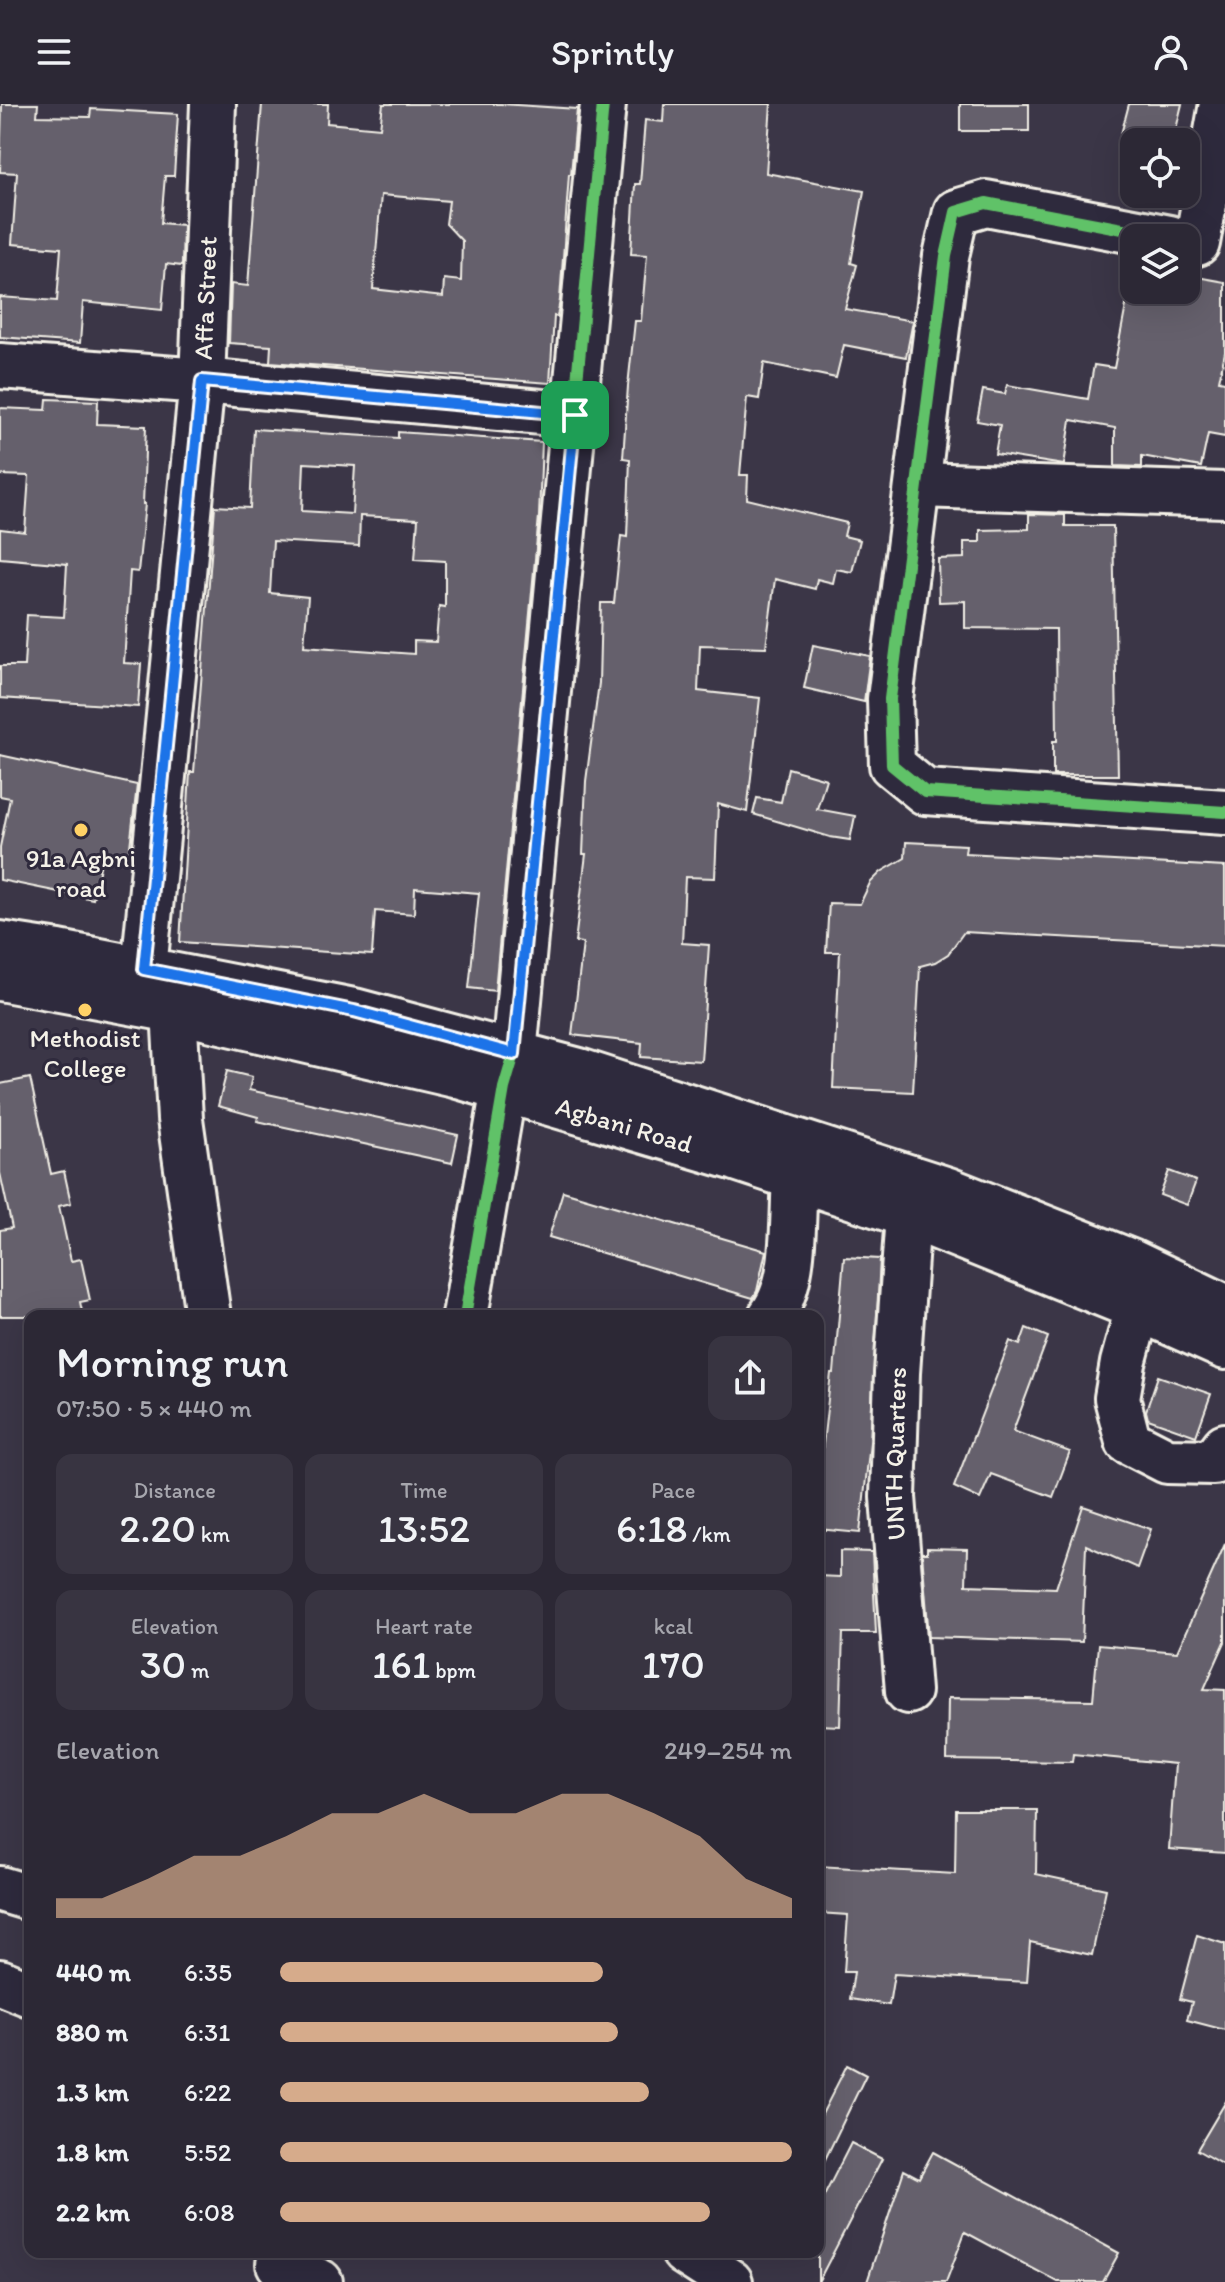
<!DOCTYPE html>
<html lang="en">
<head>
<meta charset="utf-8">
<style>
	body { margin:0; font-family:Itim,sans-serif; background:#383441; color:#f1f3f6; height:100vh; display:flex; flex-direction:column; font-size:30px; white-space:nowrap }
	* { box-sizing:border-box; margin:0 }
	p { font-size:26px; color:#a6a6ad }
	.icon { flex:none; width:44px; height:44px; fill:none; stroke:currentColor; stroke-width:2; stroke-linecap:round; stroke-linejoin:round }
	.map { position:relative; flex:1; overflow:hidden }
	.sheet { position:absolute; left:24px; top:1206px; width:800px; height:948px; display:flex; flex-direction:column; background:#2c2835; border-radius:16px; box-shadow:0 8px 32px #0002,0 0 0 2px #484450 }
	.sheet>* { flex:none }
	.tools { position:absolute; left:1120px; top:24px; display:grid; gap:16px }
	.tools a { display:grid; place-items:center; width:80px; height:80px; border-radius:16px; background:#2c2835; box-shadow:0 8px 32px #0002,0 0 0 2px #484450; font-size:40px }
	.pin { position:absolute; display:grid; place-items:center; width:68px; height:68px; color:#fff; margin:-34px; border-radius:16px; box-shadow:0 4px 12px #0006 }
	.round { display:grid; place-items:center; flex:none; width:84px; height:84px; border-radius:16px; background:#383441 }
	.overview { display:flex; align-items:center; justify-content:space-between; height:136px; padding:0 32px }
	h1 { font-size:44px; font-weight:600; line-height:60px }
	.metrics { display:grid; grid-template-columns:repeat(3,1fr); gap:12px; height:136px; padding:8px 32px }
	.metrics div { display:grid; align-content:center; border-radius:16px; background:#383441; text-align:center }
	.metrics b { font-size:40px; font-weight:600 }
	.metrics small { font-size:22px; font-weight:400 }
	.metrics p { font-size:22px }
	.chart { height:224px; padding:16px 32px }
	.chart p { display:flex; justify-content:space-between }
	.chart svg { width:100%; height:144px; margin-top:8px; fill:#d6ab8b; opacity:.7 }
	ul { padding:0 32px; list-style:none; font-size:26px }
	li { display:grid; grid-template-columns:128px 96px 1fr; align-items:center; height:60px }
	li i { height:20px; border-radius:10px; background:#d6ab8b }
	header { display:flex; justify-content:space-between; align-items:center; height:104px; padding:0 32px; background:#2c2835; font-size:36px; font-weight:600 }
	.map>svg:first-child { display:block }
	.building { fill:#65616c; stroke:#f4f1e8; stroke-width:2; fill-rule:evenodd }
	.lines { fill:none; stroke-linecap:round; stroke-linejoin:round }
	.minor-casing { stroke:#f4f1e8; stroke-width:50 }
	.major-casing { stroke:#f4f1e8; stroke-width:50 }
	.minor { stroke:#2f2a3d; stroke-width:44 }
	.major { stroke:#2f2a3d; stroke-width:44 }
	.cycleway-casing { stroke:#2f2a3d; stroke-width:17 }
	.cycleway { stroke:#61c268; stroke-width:12 }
	.route-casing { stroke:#fff; stroke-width:16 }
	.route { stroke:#1a73e8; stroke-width:10 }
	.poi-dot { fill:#ffd166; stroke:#2f2a3d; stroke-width:3 }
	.labels { text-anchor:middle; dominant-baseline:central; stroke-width:6; stroke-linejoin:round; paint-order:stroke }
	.street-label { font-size:26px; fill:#f4f1e8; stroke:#2f2a3d }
	.poi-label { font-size:26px; fill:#f4f1e8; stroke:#2f2a3d }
</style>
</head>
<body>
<header><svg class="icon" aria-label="menu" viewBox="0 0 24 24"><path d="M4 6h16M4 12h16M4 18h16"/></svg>Sprintly<svg class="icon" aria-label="person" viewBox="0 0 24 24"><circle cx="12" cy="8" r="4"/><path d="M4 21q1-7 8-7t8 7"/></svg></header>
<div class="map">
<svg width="1225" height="2178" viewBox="0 0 1225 2178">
	<rect width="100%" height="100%" fill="#3b3647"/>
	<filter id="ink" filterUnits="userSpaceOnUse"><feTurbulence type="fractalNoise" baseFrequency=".0125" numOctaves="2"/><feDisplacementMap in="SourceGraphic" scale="16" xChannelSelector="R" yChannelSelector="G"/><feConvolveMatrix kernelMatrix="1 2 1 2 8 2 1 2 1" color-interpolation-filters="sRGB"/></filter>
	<g filter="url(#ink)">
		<g class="building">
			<polygon points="2,0 38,0 37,12 90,13 91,5 178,10 174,72 165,72 161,119 183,121 182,162 166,160 162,206 83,198 80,239 0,233 0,193 57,197 61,144 12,140 17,69 0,68"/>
			<path d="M262 0H328L327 19 380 24 383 0H501L577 5 571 70H569L560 196 557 213 554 212 550 279 270 258 271 242 229 239 231 180 248 182ZM381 91 449 97 446 120 462 137 461 177 444 175 443 193 373 185Z"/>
			<polygon points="664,0 771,0 766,69 864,87 851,159 857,161 845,205 913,217 906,253 844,241 836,274 764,259 759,295 747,293 740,371 748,371 747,395 847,419 844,432 860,436 852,468 836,465 833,479 817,475 815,485 775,475 766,543 700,541 698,587 760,594 747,708 718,700 715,774 685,773 682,839 709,841 701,957 641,953 642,939 572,931 583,839 575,838 586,750 583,750 586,677 599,579 601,499 614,499 621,432 627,433 630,355 623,354 628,282 635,217 641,217 647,151 631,150 635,80 640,80 645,16 663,18"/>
			<rect x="960" y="0" width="69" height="27"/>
			<polygon points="1129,0 1182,0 1173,38 1119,38"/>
			<polygon points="1186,171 1225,178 1225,248 1219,277 1225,278 1225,333 1208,330 1201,363 1142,352 1142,363 1115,362 1115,324 1071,316 1064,361 995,350 1000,321 977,317 983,286 1005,290 1007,281 1088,295 1094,261 1114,264 1129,186 1186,186"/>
			<polygon points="47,295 98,297 97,320 146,322 143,400 145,400 138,468 130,467 124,559 141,560 138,603 0,594 0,562 24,562 27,511 64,513 67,460 0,454 0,425 25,428 29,372 0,371 0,304 46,306"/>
			<path d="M254 325 398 334V328L542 338 539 412 495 887 469 884 479 789 415 784 414 810 375 807 372 851 180 838 190 668H194L215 402 250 404ZM304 359 355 362 352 410 302 407ZM360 412 418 415 415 455 445 457V503L439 502 436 538 414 537V550L304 542 308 493 270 489 273 437 359 442Z"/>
			<polygon points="1029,410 1065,411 1065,422 1113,422 1118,671 1053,671 1053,637 1057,637 1056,525 965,524 965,497 939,498 938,455 964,454 964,438 980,438 980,426 1029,425"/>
			<polygon points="813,541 870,552 864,598 804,584"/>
			<polygon points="0,651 137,681 129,752 103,749 93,795 0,776 0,743 10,694 0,692"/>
			<polygon points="788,664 826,675 817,705 855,712 850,736 830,733 753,710 757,694 781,698"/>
			<polygon points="906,738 966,741 965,749 1225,763 1225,842 964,828 948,850 935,858 920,862 913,988 833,984 840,848 826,848 829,799 860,800 870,779 881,768 905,754"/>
			<polygon points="227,967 252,973 249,986 458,1031 452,1059 257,1017 258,1013 218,1002"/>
			<polygon points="30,974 51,1070 64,1067 71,1099 59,1102 71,1157 81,1155 90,1196 80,1198 83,1212 0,1212 0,1126 12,1124 0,1069 0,980"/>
			<polygon points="1169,1067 1196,1077 1187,1101 1160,1091"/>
			<polygon points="563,1087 766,1147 757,1187 753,1194 549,1133"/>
			<polygon points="844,1153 880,1155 870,1338 860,1429 818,1425 818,1385 831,1269 834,1269"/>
			<polygon points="1026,1224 1048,1233 1013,1327 1070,1348 1053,1393 991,1370 980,1395 954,1383 1010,1237 1020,1241"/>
			<polygon points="1158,1272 1211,1290 1196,1332 1148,1315 1146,1307"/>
			<polygon points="1083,1402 1151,1425 1137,1464 1086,1441 1082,1538 929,1533 922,1449 927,1449 927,1444 967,1445 966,1481 1056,1484"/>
			<polygon points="1225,1440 1225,1538 1204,1585 1225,1586 1225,1749 1169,1745 1175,1660 1073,1650 1072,1658 947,1656 948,1594 1093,1596 1098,1541 1177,1548"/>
			<polygon points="840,1447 872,1448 876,1529 843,1529 840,1622 818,1621 818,1472 840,1473"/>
			<polygon points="956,1706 1037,1706 1036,1770 1106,1785 1092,1851 1030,1838 1027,1878 894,1870 889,1901 850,1895 854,1868 844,1868 848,1811 818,1809 818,1762 955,1770"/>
			<polygon points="1197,1831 1225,1840 1225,1926 1187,1916 1192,1898 1180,1895"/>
			<polygon points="847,1961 866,1971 818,2070 818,2018"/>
			<polygon points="1225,1999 1225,2062 1197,2046"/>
			<polygon points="851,2039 882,2055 818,2178 818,2104"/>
			<polygon points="933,2048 1119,2149 1103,2178 1058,2178 965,2128 946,2178 867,2178 904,2066 919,2074"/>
		</g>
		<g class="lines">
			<g class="minor-casing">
				<g id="minor">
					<polyline points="1170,134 986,99 956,108 946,152 890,595 892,661 925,688 1225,708"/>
					<polyline points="1197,139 1222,0"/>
					<polyline points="0,262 202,277 575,311"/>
					<polyline points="918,381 1225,391"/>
					<path id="s1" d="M144 865 202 277 213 0"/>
					<polyline points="174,906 180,1015 208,1212"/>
					<polyline points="1138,1204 1123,1259 1117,1294 1128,1337 1167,1357 1213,1358 1225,1342"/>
					<polyline points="465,1212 504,984 514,950 603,0"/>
					<path d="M771 1212C797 1179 792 1114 795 1073"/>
					<path id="s2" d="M908 1587 893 1393 897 1269 908 1111"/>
					<polyline points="0,1785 30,1794"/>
					<polyline points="0,1878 30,1890"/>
					<polyline points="684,2148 730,2178"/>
					<polyline points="279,2160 320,2178"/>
				</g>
			</g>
			<g class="major-casing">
				<g id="major">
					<polyline points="0,840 59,849 354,907 579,967 948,1086 1131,1158 1225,1203"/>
					<path id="s3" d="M0 874 174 906 455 971 736 1054 908 1111 1138 1204 1225 1243"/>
				</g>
			</g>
			<use href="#minor" class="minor"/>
			<use href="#major" class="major"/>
			<g class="cycleway-casing">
				<g id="cycleway">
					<polyline points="1170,134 986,99 956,108 946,152 890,595 892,661 925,688 1225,708"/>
					<polyline points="465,1212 504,984 514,950 603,0"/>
				</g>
			</g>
			<use href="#cycleway" class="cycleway"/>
		</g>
	</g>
	<g class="lines" filter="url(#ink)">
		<g class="route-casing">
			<polygon id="route" points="202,277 575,311 514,950 354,907 144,865"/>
		</g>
		<use href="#route" class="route"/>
	</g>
	<g class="poi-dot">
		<circle cx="81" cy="726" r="8"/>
		<circle cx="85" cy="906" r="8"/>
	</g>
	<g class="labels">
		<g class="street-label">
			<text stroke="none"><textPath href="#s1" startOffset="674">Affa Street</textPath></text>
			<text stroke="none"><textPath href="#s3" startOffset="642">Agbani Road</textPath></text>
			<text stroke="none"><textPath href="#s2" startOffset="238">UNTH Quarters</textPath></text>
		</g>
		<g class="poi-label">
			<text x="81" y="754">91a Agbni<tspan x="81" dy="30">road</tspan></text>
			<text x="85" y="934">Methodist<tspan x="85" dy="30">College</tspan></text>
		</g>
	</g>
</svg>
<div class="tools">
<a><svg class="icon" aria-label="locate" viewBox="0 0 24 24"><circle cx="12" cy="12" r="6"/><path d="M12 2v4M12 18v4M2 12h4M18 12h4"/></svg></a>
<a><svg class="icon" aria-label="layers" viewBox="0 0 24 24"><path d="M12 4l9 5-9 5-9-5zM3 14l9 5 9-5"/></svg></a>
</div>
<div class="pin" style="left:575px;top:311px;background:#1e9e55"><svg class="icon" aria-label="arrive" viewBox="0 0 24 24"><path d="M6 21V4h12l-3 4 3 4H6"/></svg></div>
<section class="sheet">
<div class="overview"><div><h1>Morning run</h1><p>07:50 · 5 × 440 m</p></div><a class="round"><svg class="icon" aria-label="share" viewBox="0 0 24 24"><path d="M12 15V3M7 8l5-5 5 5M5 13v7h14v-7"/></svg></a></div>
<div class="metrics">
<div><p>Distance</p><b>2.20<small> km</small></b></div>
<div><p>Time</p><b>13:52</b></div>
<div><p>Pace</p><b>6:18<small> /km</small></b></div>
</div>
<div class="metrics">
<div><p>Elevation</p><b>30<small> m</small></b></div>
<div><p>Heart rate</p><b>161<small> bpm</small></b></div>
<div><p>kcal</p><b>170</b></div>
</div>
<div class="chart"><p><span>Elevation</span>249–254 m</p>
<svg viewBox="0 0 160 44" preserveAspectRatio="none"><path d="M0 44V38L10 38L20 32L30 25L40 25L50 19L60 12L70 12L80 6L90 12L100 12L110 6L120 6L130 12L140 19L150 32L160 38V44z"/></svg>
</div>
<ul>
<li><b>440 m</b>6:35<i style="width:63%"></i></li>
<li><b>880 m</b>6:31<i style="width:66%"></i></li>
<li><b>1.3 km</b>6:22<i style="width:72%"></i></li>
<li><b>1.8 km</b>5:52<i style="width:100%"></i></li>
<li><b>2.2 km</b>6:08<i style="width:84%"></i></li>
</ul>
</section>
</div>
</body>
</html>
